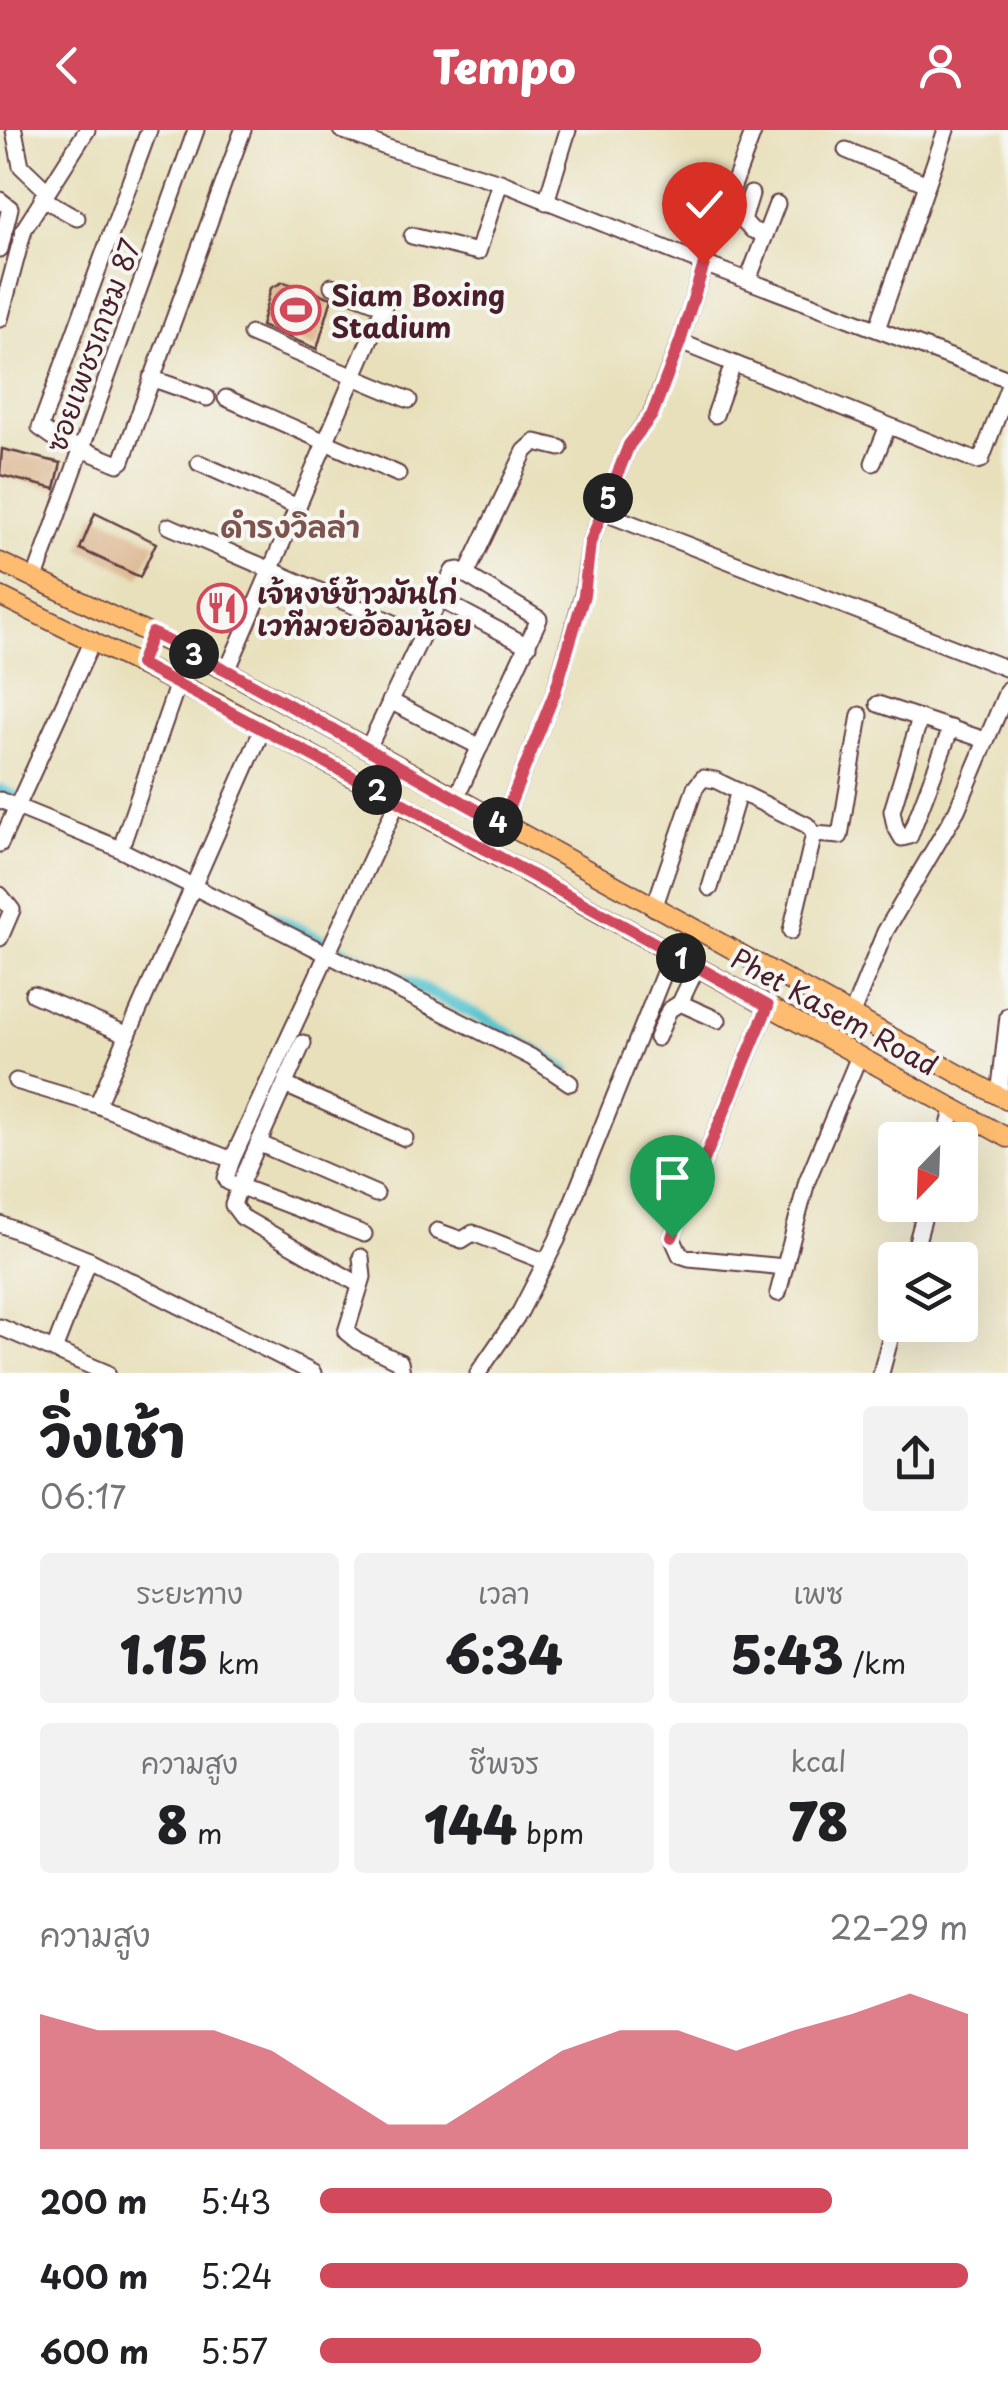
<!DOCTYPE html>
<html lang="th">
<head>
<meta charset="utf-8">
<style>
	body { margin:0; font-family:"Playpen Sans","Playpen Sans Thai",sans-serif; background:#f2f2f2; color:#202124; height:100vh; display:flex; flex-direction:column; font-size:38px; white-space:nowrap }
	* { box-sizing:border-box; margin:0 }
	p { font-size:32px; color:#757577 }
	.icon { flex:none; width:55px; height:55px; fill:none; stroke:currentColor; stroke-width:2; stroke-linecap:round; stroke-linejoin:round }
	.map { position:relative; height:1243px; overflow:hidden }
	.details { display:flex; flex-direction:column; background:#fff; flex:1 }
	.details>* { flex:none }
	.needle { width:65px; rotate:203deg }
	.fabs { position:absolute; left:878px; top:992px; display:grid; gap:20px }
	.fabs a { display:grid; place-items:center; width:100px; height:100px; border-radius:10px; background:#fff; box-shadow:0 10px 40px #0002; font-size:50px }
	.pin { position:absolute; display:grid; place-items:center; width:85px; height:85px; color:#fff; margin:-102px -42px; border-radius:50% 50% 50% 0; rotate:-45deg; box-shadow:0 0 10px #0007 }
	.pin .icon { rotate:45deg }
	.km { position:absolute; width:50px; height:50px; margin:-25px; border-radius:50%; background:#222; color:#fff; font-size:28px; line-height:50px; text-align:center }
	.round { display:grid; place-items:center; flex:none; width:105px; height:105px; border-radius:10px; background:#f2f2f2 }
	.overview { display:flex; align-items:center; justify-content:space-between; height:170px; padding:0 40px }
	h1 { font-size:55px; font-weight:800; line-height:75px }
	.metrics { display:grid; grid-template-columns:repeat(3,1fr); gap:15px; height:170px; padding:10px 40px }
	.metrics div { display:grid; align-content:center; border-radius:10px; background:#f2f2f2; text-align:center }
	.metrics b { font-size:50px; font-weight:800 }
	.metrics small { font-size:28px; font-weight:400 }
	.metrics p { font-size:28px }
	.chart { height:280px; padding:20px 40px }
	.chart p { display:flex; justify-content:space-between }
	.chart svg { width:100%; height:180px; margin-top:10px; fill:#d1495b; opacity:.7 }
	ul { padding:0 40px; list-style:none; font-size:32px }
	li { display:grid; grid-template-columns:160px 120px 1fr; align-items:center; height:75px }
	li i { height:25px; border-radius:12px; background:#d1495b }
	header { display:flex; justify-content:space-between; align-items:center; height:130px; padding:0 40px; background:#d1495b; color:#fff; font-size:45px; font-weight:800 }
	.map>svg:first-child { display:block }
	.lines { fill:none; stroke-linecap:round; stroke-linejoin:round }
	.canal { stroke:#58c5d1; stroke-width:12 }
	.building { fill:#dbb68f }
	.minor-casing { stroke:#623c41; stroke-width:19 }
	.major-casing { stroke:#623c41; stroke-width:21 }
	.minor { stroke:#fff; stroke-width:15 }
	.major { stroke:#febc70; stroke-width:18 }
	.route-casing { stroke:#fff; stroke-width:20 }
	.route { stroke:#d1495b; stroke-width:12 }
	.labels { text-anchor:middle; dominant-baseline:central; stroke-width:8; stroke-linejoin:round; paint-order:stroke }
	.poi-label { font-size:28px; font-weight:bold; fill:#4a1f2b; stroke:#f6f6f2; text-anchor:start }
	.street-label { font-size:28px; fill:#4a1f2b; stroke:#f6f6f2 }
	.neighbourhood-label { font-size:30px; font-weight:bold; fill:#7d544e; stroke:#f6f6f2 }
</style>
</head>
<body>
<header><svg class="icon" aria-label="back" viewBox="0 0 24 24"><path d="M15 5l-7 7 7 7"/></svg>Tempo<svg class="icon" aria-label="person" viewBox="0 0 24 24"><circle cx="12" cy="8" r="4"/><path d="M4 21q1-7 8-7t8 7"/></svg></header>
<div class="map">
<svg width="1008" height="1243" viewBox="0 0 1008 1243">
	<rect width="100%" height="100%" fill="#f6f6f2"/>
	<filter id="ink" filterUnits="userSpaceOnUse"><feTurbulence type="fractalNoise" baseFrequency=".01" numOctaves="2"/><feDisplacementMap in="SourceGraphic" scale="20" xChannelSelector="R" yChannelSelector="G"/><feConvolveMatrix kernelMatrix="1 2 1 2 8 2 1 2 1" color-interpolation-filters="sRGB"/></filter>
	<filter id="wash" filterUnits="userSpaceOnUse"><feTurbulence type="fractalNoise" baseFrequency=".0048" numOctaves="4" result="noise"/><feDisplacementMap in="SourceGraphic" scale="40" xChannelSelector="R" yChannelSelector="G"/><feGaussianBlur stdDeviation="2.25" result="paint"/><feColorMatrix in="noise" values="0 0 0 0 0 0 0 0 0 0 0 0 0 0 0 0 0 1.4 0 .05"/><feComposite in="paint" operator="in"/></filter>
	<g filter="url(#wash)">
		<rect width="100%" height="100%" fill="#e8e0bb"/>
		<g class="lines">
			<g class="canal">
				<polyline points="0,660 25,672"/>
				<polyline points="157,731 489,891 566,941"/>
			</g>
		</g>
		<g id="blocks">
			<g class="building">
				<polygon points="283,152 332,168 317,219 261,196 271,158"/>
				<polygon points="2,319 61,333 55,359 0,345"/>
				<polygon points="95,383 156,413 140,447 80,419"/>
			</g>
		</g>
	</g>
	<g filter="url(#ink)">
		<use href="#blocks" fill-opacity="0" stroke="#623c41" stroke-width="2.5"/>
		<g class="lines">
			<g class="minor-casing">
				<g id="minor">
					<polyline points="14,0 21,36 46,60"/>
					<polyline points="149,0 40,298 53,307 118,334 122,331 243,0"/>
					<polyline points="341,0 388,18 500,52 704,134 1008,249"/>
					<polyline points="846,20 927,54"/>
					<polyline points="751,64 743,90 752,100 765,105"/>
					<polyline points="42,68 77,88"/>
					<polyline points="0,70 10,78 0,119"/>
					<polyline points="546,72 568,0"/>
					<polyline points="412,106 478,122 500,52"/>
					<polyline points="748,150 777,74"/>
					<polyline points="0,189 24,99 87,0"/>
					<polyline points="877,199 946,0"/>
					<polyline points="251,204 409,270"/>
					<polyline points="680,212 977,331 981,330 1008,258"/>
					<polyline points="151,248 207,268"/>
					<polyline points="226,268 398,344"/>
					<polyline points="715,285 733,234"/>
					<polyline points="199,333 298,377"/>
					<polyline points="873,333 888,296"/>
					<polyline points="602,382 1008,539"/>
					<polyline points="169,396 396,494"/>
					<polyline points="466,445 525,321 535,312 560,318"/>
					<polyline points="35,448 196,0"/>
					<polyline points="439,469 528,516"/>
					<polyline points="227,541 384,176 332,156"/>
					<polyline points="390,571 480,617"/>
					<polyline points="878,574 985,610"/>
					<polyline points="920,588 892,681 895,696 902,708 910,706 951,598"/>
					<polyline points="368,618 453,441 458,440 539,489 456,668"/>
					<polyline points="0,670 113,716 531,927 570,953"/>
					<polyline points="502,694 555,562 583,465 590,413 629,315 651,285 680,212 704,134 754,0"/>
					<polyline points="814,704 840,706 860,585"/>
					<polyline points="124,709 178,553"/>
					<polyline points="0,714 93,510"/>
					<polyline points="710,758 739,661"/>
					<polyline points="0,765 12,780 0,808"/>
					<polyline points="654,778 695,658 703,648 715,650 807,695 814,704 791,801"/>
					<polyline points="697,837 680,873 718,890"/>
					<polyline points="33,864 128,905"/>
					<polyline points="768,876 672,1107 680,1125 689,1128 785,1137"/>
					<polyline points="851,886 885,802 957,680 1008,559"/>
					<polyline points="657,908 669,880 680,873"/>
					<polyline points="303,913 239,1057 233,1075 242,1087 360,1155"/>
					<polyline points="16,951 97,975 232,1030 226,1048 228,1052 364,1104"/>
					<polyline points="285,955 405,1008"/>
					<polyline points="999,966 1008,886"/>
					<polyline points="97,975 263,598"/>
					<polyline points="945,1010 954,977"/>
					<polyline points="258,1013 376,1064"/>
					<polyline points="232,1030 398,671"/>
					<polyline points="0,1094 89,1130 313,1243"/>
					<polyline points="437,1101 462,1110 473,1103 546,1132"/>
					<polyline points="361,1127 363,1147 346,1202 357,1211 400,1232 402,1243"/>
					<polyline points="912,1130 927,1075"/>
					<polyline points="778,1163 807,1051 859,926"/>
					<polyline points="0,1197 107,1243"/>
					<polyline points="54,1220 89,1130"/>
					<polyline points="478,1243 520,1182 557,1110 672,823"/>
					<polyline points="881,1243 895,1191"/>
				</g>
			</g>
			<g class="major-casing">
				<g id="major">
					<polyline points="0,432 227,541 1008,971"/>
					<polyline points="0,466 221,575 1008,1008"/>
				</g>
			</g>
			<use href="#minor" class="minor"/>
			<use href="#major" class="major"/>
		</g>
	</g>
	<g class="lines" filter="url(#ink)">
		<g class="route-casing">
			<polyline id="route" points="672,1107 768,876 398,671 140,534 152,503 228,541 502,694 555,562 584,465 590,413 629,315 652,285 680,212 704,134"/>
		</g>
		<use href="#route" class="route"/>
	</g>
	<defs>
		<g id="stadium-ring" transform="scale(2.5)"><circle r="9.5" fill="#f6f6f2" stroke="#d1495b" stroke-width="1.5"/><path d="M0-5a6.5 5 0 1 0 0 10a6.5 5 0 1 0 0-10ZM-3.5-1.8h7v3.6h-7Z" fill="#d1495b"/></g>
		<g id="restaurant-ring" transform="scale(2.5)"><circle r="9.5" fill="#f6f6f2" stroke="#d1495b" stroke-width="1.5"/><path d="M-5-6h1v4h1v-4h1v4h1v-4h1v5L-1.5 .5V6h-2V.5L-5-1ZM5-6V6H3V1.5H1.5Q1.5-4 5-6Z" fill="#d1495b"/></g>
	</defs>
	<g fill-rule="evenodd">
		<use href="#stadium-ring" x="296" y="180"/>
		<use href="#restaurant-ring" x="222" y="478"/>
	</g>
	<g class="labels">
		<g class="poi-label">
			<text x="331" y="164">Siam Boxing<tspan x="331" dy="32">Stadium</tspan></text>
			<text x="257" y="462">เจ้หงษ์ข้าวมันไก่<tspan x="257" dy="32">เวทีมวยอ้อมน้อย</tspan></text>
		</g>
		<g class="street-label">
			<text transform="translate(92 215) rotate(-70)">ซอยเพชรเกษม 87</text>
			<text transform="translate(835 881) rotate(29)">Phet Kasem Road</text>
		</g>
		<g class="neighbourhood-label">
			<text x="290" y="395">ดำรงวิลล่า</text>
		</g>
	</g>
</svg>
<div class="fabs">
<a><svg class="needle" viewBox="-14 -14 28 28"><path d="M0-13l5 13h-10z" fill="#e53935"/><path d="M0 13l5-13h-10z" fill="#757577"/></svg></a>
<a><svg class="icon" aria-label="layers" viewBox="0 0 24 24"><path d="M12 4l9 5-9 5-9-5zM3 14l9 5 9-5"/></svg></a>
</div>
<div class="pin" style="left:672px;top:1107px;background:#1e9e55"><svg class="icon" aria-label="arrive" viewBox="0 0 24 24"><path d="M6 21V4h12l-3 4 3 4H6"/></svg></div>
<div class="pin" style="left:704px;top:134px;background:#d93025"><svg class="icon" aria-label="check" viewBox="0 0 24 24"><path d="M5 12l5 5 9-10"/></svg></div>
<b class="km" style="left:681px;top:828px">1</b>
<b class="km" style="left:377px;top:660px">2</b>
<b class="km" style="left:194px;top:524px">3</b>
<b class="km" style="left:498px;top:692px">4</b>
<b class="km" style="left:608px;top:368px">5</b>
</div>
<section class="details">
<div class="overview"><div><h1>วิ่งเช้า</h1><p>06:17</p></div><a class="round"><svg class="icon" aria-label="share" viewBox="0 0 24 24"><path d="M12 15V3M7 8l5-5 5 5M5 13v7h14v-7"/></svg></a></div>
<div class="metrics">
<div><p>ระยะทาง</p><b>1.15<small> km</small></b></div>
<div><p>เวลา</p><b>6:34</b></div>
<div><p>เพซ</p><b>5:43<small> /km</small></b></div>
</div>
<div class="metrics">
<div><p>ความสูง</p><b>8<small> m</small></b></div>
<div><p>ชีพจร</p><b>144<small> bpm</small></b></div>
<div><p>kcal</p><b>78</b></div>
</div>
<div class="chart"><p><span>ความสูง</span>22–29 m</p>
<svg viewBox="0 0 160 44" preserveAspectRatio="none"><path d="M0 44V11L10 15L20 15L30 15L40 20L50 29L60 38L70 38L80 29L90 20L100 15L110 15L120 20L130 15L140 11L150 6L160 11V44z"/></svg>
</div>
<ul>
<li><b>200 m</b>5:43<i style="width:79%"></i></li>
<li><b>400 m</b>5:24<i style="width:100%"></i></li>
<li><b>600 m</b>5:57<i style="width:68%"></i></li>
</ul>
</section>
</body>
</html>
